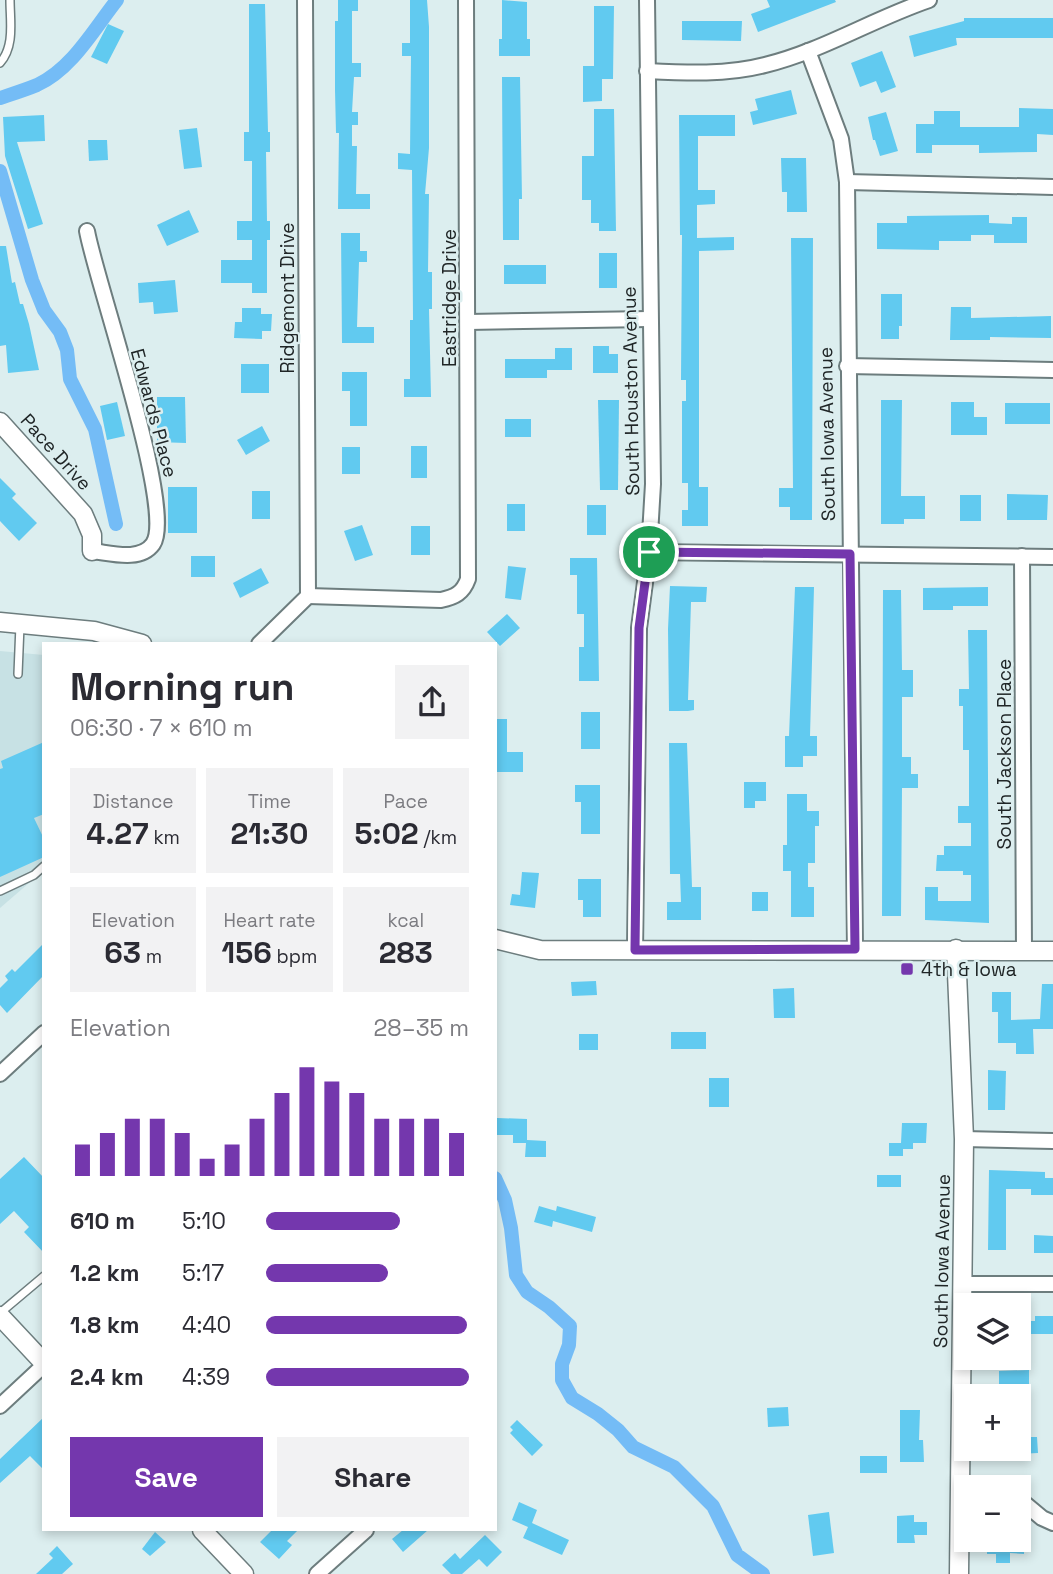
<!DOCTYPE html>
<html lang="en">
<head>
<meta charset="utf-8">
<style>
	body { margin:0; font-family:"Space Grotesk",sans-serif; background:#f2f2f3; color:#2b2b33; height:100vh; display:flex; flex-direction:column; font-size:26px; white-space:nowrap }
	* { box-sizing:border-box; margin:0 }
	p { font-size:23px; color:#7c7c81 }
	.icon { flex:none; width:38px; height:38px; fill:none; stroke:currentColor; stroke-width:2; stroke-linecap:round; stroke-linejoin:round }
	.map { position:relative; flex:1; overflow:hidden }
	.drawer { position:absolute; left:42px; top:642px; width:455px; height:889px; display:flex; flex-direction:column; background:#fff; border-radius:0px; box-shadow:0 4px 10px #0003 }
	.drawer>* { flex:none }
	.fabs { position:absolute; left:954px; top:1293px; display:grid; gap:14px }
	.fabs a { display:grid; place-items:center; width:77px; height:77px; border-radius:0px; background:#fff; box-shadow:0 4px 10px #0003; font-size:35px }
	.pin { position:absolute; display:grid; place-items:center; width:60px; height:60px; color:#fff; margin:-30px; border:4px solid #fff; border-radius:50%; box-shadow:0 2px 7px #0007 }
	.round { display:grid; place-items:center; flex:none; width:74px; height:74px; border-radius:0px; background:#f2f2f3 }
	.headline { display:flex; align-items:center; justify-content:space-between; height:119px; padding:0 28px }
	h1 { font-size:38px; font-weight:800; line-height:52px }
	.figures { display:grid; grid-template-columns:repeat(3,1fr); gap:10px; height:119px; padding:7px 28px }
	.figures div { display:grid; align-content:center; border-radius:0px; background:#f2f2f3; text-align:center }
	.figures b { font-size:30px; font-weight:800 }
	.figures small { font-size:19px; font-weight:400 }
	.figures p { font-size:19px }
	.chart { height:196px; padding:14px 28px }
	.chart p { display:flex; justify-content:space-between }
	.chart svg { width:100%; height:126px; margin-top:7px; stroke:#7437ad; stroke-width:6 }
	.action { display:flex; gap:14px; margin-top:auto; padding:14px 28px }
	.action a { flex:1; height:80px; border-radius:0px; background:#7437ad; color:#fff; font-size:28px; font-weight:800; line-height:80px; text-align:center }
	.action a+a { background:#f2f2f3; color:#2b2b33 }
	ul { padding:0 28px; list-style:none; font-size:23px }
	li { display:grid; grid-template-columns:112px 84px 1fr; align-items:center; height:52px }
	li i { height:18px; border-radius:9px; background:#7437ad }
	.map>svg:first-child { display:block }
	.built { fill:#c7e1e4 }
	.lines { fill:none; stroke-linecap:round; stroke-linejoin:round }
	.canal { stroke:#74bcf6; stroke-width:14 }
	.building { fill:#61caf0 }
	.service-casing { stroke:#6d7d7e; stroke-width:10 }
	.minor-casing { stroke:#6d7d7e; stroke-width:18 }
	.tertiary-casing { stroke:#6d7d7e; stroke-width:21 }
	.service { stroke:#fff; stroke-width:7 }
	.minor { stroke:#fff; stroke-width:14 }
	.tertiary { stroke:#fff; stroke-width:18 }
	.route-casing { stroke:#fff; stroke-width:14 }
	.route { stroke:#7437ad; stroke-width:9 }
	.poi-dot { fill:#7437ad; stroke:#dceeef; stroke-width:2.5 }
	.labels { text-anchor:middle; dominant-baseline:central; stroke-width:5; stroke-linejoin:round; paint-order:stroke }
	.street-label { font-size:19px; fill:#202627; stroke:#dceeef }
	.poi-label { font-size:19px; fill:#202627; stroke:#dceeef; text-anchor:start }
</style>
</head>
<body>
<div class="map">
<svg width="1053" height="1574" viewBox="0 0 1053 1574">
	<rect width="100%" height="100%" fill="#dceeef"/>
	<polygon class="built" points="0,651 44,655 44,870 0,908"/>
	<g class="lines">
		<g class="canal">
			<path d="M0 98C12 94 25 90 37 85 72 69 94 29 117 0"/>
			<polyline points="0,171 32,280 44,310 60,332 67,350 70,379 95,429 116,524"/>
			<polyline points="495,1178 505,1200 511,1228 516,1275 527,1292 549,1307 570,1326 569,1345 562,1364 562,1380 572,1398 598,1414 618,1430 633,1447 674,1467 713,1506 737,1555 763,1574"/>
		</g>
	</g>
	<g class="building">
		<polygon points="338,0 358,0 358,11 352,11 352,63 361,63 361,77 354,77 352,112 358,112 358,125 352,125 352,146 357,146 356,194 370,194 370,209 338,209 339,133 336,133 335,90 335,21 338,21"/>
		<polygon points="410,0 427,0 429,27 429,148 425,194 429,194 428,272 432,272 432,309 429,309 431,397 404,397 404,379 410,379 410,320 413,320 412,170 398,169 398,153 410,154 411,56 402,56 402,43 410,43"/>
		<polygon points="502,0 527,2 527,39 530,39 530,56 499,56 499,39 502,39"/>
		<polygon points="767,0 835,0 836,2 758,32 751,14 770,7"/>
		<polygon points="249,4 265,4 268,132 270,132 270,152 266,152 267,221 270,221 270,240 267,240 267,293 252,293 252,283 221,283 221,260 252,260 252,240 237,240 237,221 252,221 252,161 244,161 244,132 249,132"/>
		<polygon points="594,6 614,6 613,79 602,79 602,101 583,102 583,66 594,66"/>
		<polygon points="964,18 1053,18 1053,38 956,38 957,45 914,57 909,36 964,21"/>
		<polygon points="682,21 742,21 741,41 682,40"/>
		<polygon points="108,24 124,31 107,64 91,57"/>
		<polygon points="882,51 896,87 881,93 876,81 860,87 851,63"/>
		<polygon points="502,77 520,77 522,199 519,199 519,240 503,240"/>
		<polygon points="791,90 797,114 753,125 750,112 758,110 755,99"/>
		<polygon points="1019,108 1053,109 1053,135 1037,134 1037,152 979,153 979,145 932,145 932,153 916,153 916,124 934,124 934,111 960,111 960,127 1019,127"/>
		<polygon points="594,109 614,109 616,231 599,231 599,223 591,223 591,200 582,200 582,156 594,156"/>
		<polygon points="886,112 898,151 880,156 875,140 873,140 868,117"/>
		<polygon points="44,115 45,141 17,142 43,224 28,229 5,156 3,117"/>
		<polygon points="679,115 735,115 735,136 698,136 698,190 715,190 715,204 697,205 697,238 734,237 734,250 699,251 699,487 708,487 708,526 682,526 682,510 688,510 688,483 682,483 682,401 686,401 686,380 681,380 682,235 680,235"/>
		<polygon points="197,128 202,167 184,169 179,130"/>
		<polygon points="88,140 107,140 108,160 89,161"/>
		<polygon points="781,158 806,158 807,212 787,212 787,192 782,192"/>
		<polygon points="189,210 199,232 167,246 157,225"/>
		<polygon points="989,215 989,223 1012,224 1012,217 1027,217 1027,243 994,243 994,235 971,235 971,241 939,241 939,250 877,249 877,223 907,223 907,216"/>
		<polygon points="341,233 360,233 360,251 367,251 367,262 359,262 357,327 374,327 374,343 342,343"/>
		<polygon points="791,238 813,238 812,520 790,520 790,507 779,507 779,488 793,488"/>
		<polygon points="0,246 6,246 12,283 15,282 20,304 23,304 29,324 39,370 8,373 6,345 0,346"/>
		<rect x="599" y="253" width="18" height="35"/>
		<rect x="504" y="265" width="42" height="19"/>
		<polygon points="175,280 178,312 154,314 153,302 139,303 138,283"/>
		<polygon points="881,294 902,294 902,326 899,326 899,339 881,339"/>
		<polygon points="951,307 971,307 971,318 1051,316 1051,338 990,337 990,340 950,340"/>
		<polygon points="242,308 261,308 261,314 272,314 271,331 262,331 262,339 234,338 235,322 242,322"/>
		<polygon points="593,346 609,346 609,354 618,354 618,373 593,373"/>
		<polygon points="555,348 572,348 572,370 547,370 547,378 505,378 505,359 555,359"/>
		<rect x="241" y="364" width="28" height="29"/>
		<polygon points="342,372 367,372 367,426 350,426 350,391 342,391"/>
		<polygon points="157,397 185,397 186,443 157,442"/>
		<polygon points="598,400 619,400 618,490 600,490"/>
		<polygon points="881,400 902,400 901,496 925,496 925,519 904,519 904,524 881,524"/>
		<polygon points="117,402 125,436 107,440 100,406"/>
		<polygon points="951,402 974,402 974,417 987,417 987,435 951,435"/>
		<rect x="1005" y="403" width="45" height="21"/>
		<rect x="505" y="419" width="26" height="18"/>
		<polygon points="262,426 270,441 246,455 237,440"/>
		<rect x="411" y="446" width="16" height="32"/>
		<rect x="342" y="447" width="18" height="27"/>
		<polygon points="0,478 16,494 12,498 37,523 19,541 0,521"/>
		<rect x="168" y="487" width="29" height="46"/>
		<rect x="252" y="491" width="18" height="28"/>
		<polygon points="1007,494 1048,495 1047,520 1007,520"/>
		<rect x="960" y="495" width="21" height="26"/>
		<rect x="507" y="504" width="18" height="27"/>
		<rect x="587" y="505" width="19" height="30"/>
		<polygon points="362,525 373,555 355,561 344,531"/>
		<rect x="411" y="526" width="19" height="29"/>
		<rect x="191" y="556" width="24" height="21"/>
		<polygon points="570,558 597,558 599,681 579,681 579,647 584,647 584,614 577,614 577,575 570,575"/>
		<polygon points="508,566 526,568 521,600 505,598"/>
		<polygon points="261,568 269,583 240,598 233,583"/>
		<polygon points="670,586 707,587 706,602 691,602 688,700 694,700 694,710 688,711 669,711 668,629"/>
		<polygon points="795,587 814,587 810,736 817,736 817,756 803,756 803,767 785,767 785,736 789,736"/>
		<polygon points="988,587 988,606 953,606 953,610 923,610 923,588"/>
		<polygon points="883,590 901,590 902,670 913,670 913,697 902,697 902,757 911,757 911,774 918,774 918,788 902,788 901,916 882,916"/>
		<polygon points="507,614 520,628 500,646 487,632"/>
		<polygon points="968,630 987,630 989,923 925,920 925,887 938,887 938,901 971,901 971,875 963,875 963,871 936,871 937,855 944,855 944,846 971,846 971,823 958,823 958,806 969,806 969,750 963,750 963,706 959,706 959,689 969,689"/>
		<rect x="581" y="712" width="19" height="37"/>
		<polygon points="495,719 507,719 507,752 523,752 523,772 495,772"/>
		<polygon points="44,742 44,814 34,818 44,839 44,857 0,877 0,769 3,768 1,761"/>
		<polygon points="669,743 687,743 692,887 701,887 701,920 667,920 667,902 681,902 680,874 670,874"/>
		<polygon points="744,782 766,782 766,801 755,801 755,808 744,808"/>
		<polygon points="575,785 600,785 600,834 581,834 581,802 575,802"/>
		<polygon points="787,794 807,794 807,811 819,811 819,826 815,826 815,863 808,863 808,887 814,887 814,917 791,917 791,871 783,871 783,845 787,845"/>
		<polygon points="522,872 539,873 535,908 510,905 512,894 520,895"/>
		<polygon points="578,879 601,879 601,917 583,917 583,900 578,900"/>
		<rect x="752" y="892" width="16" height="19"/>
		<polygon points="44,943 44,975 7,1013 0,1005 0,988 8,980 5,976 12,969 15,972"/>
		<polygon points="596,981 597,995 572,996 571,982"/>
		<polygon points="1042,984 1053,984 1053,1029 1033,1029 1034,1054 1016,1054 1016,1043 998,1043 998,1012 992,1012 992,992 1011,992 1011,1020 1040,1019"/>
		<polygon points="794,988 795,1018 774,1018 773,989"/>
		<rect x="671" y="1032" width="35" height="17"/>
		<rect x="579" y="1034" width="19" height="16"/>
		<polygon points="988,1070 1006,1071 1005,1110 988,1110"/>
		<rect x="709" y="1078" width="20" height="29"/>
		<polygon points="497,1118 527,1119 527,1140 546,1141 546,1157 525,1157 526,1143 513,1143 513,1135 497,1135"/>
		<polygon points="902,1123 927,1123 926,1143 913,1143 913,1149 903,1149 903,1156 889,1156 889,1143 901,1143"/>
		<polygon points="24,1157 44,1178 44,1253 24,1232 29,1227 14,1211 0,1224 0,1179"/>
		<polygon points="989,1170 1045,1172 1045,1178 1053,1178 1053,1195 1031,1195 1031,1189 1006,1189 1006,1250 988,1250"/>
		<rect x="877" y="1175" width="24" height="12"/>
		<polygon points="539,1206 556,1211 557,1206 596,1217 592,1232 553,1221 552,1227 534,1222"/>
		<polygon points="1034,1235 1053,1236 1053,1253 1034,1253"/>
		<polygon points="1035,1316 1053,1316 1053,1334 1018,1334 1018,1321 1035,1321"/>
		<polygon points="1029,1370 1029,1390 999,1390 999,1371"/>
		<polygon points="788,1407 789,1426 768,1427 767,1408"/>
		<polygon points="900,1410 920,1410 919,1440 923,1440 924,1462 900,1462"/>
		<polygon points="44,1417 44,1470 30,1456 0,1483 0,1459"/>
		<polygon points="517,1420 543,1445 532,1456 510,1433 513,1430 510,1427"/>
		<polygon points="1018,1437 1037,1437 1038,1453 1018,1454"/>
		<rect x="860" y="1456" width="27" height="17"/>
		<polygon points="519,1502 537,1510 532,1523 569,1540 562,1555 523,1538 528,1527 512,1520"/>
		<polygon points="829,1512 834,1553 813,1556 808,1515"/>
		<polygon points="914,1515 914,1522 927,1522 927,1535 914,1535 915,1543 897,1543 897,1516"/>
		<polygon points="272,1530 298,1530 287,1541 292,1545 279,1559 260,1542"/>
		<polygon points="403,1530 428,1530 403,1552 392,1539"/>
		<polygon points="155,1532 166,1542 150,1556 142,1549"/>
		<polygon points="485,1535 502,1552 487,1567 479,1559 462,1574 451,1574 442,1565 455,1553 460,1559"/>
		<polygon points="987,1540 1024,1540 1024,1554 1010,1553 1010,1563 996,1563 996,1554 987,1554"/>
		<polygon points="57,1546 73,1564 62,1574 36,1574 53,1558 49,1554"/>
	</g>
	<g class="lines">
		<g class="service-casing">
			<g id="service">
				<path d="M0 63C15 46 10 21 10 0"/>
				<polyline points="18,674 20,625"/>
				<polyline points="0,891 34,875 44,866"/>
				<polyline points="0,1313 44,1276"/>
			</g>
		</g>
		<g class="minor-casing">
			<g id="minor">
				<polyline points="305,0 308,596"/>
				<polyline points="808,51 841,139 847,182 855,949"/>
				<path d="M647 71C686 73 727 75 765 65 822 51 873 19 929 0"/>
				<polyline points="847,182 1053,187"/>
				<path d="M87 231C96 282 176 511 153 544 140 562 111 553 92 551"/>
				<polyline points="468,322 649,319"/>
				<polyline points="847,366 1053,370"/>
				<polyline points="649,552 1053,557"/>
				<polyline points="1022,556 1024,951"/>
				<path d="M308 596 441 600C455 597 463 593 468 579L466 0"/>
				<polyline points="259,644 308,596"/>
				<polyline points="635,950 639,628 649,552 653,484 647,0"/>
				<polyline points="0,1074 44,1033"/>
				<polyline points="964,1139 1053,1141"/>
				<polyline points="963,1284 1053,1284"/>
				<polyline points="0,1406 44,1365"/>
				<polyline points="1018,1498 1042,1518 1053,1523"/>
				<polyline points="317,1574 366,1530"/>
			</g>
		</g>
		<g class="tertiary-casing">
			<g id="tertiary">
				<polyline points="0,422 83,514 92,535 92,551"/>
				<polyline points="0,622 94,631 142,644"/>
				<polyline points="495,939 540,950 1053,951"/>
				<polyline points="956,949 964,1139 959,1574"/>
				<polyline points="0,1316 44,1363"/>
				<polyline points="202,1530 244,1574"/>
			</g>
		</g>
		<use href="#service" class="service"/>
		<use href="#minor" class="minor"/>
		<use href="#tertiary" class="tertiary"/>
	</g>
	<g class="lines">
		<g class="route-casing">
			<polygon id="route" points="649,552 850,554 855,949 635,950 639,628"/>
		</g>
		<use href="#route" class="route"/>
	</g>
	<rect class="poi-dot" x="900" y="962" width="14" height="14" rx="3.5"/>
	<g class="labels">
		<g class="street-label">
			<text transform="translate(287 298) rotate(-90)">Ridgemont Drive</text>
			<text transform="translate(449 298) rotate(-90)">Eastridge Drive</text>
			<text transform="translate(631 391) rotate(-91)">South Houston Avenue</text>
			<text transform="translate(154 413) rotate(75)">Edwards Place</text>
			<text transform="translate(827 434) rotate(-91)">South Iowa Avenue</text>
			<text transform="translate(56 452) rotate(48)">Pace Drive</text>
			<text transform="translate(1004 754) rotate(-90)">South Jackson Place</text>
			<text transform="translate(942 1261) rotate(-89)">South Iowa Avenue</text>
		</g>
		<g class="poi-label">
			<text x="921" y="969">4th &amp; Iowa</text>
		</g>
	</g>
</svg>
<div class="fabs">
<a><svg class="icon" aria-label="layers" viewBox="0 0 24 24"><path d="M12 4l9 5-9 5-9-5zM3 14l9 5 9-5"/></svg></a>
<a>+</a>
<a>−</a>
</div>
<div class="pin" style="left:649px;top:552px;background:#1e9e55"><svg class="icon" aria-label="arrive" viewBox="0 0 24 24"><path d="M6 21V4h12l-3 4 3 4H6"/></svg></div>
<section class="drawer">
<div class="headline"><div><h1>Morning run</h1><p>06:30 · 7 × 610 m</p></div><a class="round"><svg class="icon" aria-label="share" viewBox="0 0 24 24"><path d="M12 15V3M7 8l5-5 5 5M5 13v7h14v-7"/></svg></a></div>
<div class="figures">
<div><p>Distance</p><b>4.27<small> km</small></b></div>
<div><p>Time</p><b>21:30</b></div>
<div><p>Pace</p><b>5:02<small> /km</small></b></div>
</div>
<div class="figures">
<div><p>Elevation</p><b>63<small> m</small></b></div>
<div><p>Heart rate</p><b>156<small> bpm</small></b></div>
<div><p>kcal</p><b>283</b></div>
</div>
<div class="chart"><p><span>Elevation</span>28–35 m</p>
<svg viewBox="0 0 160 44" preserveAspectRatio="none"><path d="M5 44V33M15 44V29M25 44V24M35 44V24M45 44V29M55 44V38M65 44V33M75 44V24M85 44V15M95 44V6M105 44V11M115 44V15M125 44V24M135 44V24M145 44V24M155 44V29"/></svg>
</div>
<ul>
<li><b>610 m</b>5:10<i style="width:66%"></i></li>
<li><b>1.2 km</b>5:17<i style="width:60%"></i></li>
<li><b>1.8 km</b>4:40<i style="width:99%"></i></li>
<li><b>2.4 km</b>4:39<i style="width:100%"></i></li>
</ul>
<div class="action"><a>Save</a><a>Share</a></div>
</section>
</div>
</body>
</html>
